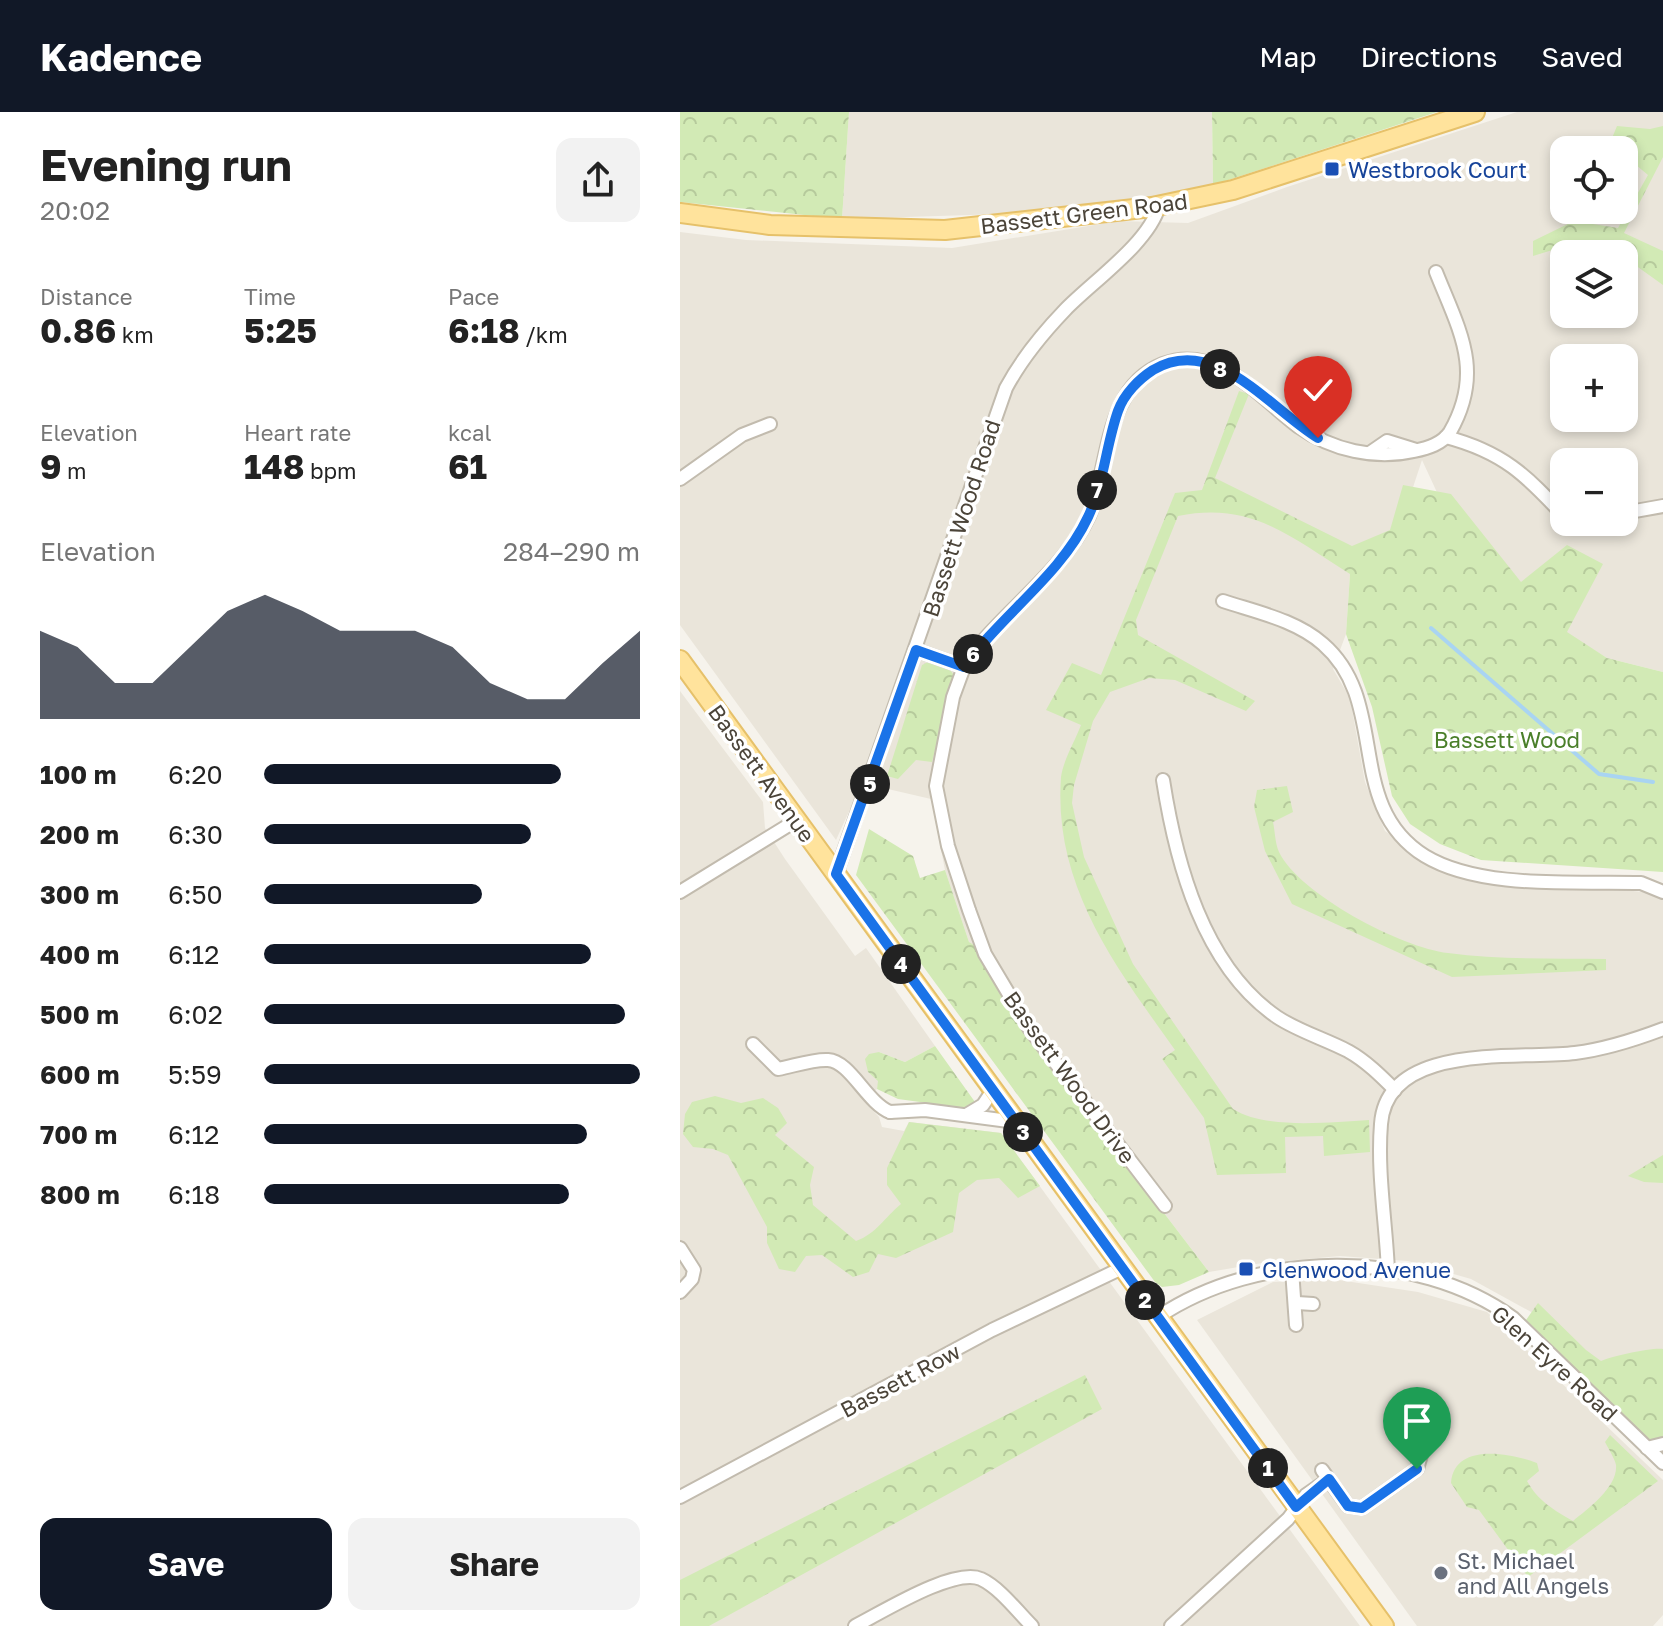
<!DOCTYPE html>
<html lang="en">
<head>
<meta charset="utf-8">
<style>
	body { margin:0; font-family:"Golos Text",sans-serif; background:#f2f2f2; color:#222; height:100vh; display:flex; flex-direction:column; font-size:30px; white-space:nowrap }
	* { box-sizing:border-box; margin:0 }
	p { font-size:26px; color:#767676 }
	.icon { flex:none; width:44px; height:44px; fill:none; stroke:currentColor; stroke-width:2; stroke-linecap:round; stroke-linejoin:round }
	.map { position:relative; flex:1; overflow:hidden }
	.panel { display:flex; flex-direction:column; background:#fff; width:680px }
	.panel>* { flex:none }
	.controls { position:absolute; left:870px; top:24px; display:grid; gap:16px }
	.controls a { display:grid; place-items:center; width:88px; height:88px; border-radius:16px; background:#fff; box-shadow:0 4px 12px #0003; font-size:40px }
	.pin { position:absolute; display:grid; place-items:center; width:68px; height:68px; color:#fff; margin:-82px -34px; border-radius:50% 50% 50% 0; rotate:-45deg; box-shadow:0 0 8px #0007 }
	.pin .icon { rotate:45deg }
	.km { position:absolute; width:40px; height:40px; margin:-20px; border-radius:50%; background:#222; color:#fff; font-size:22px; line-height:40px; text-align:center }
	.round { display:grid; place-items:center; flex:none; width:84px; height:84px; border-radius:16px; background:#f2f2f2 }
	.headline { display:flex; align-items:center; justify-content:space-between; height:136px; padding:0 40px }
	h1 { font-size:44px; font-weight:700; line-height:60px }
	.stats { display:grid; grid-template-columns:repeat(3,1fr); gap:12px; height:136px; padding:8px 40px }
	.stats div { display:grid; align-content:center }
	.stats b { font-size:34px; font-weight:700 }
	.stats small { font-size:22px; font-weight:400 }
	.stats p { font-size:22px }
	.chart { height:224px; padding:16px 40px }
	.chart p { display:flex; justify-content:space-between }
	.chart svg { width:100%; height:144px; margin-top:8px; fill:#111827; opacity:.7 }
	.cta { display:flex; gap:16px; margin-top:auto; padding:16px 40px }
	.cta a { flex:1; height:92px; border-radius:16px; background:#111827; color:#fff; font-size:32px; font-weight:700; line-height:92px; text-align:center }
	.cta a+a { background:#f2f2f2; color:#222 }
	ul { padding:0 40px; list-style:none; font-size:26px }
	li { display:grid; grid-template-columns:128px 96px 1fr; align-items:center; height:60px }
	li i { height:20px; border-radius:10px; background:#111827 }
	header { display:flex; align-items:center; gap:48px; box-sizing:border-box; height:112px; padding:0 40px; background:#111827; color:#fff }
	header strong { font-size:38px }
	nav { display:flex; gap:44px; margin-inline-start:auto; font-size:28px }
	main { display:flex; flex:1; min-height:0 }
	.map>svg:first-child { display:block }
	.residential { fill:#eae5da; fill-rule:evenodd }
	.forest { fill:url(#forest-crowns) }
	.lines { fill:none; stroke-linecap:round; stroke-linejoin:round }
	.stream { stroke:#a9d4f2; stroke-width:4 }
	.minor-casing { stroke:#c2bbae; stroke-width:16 }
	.primary-casing { stroke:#e6c16a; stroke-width:22 }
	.minor { stroke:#fff; stroke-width:12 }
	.primary { stroke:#ffe39c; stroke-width:18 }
	.route-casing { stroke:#fff; stroke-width:16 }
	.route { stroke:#1a73e8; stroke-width:10 }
	.transit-dot { fill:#1a4fb4; stroke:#fff; stroke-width:3 }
	.worship-dot { fill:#6b7280; stroke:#fff; stroke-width:3 }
	.labels { text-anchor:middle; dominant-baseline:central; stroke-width:7; stroke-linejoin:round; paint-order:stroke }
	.transit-label { font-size:22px; fill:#164399; stroke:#fff; text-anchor:start }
	.street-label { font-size:22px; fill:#4b4439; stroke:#fff }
	.park-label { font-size:22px; fill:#4a7f2a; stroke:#fff }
	.worship-label { font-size:22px; fill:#5b616d; stroke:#fff; text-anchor:start }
</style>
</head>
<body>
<header>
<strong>Kadence</strong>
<nav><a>Map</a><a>Directions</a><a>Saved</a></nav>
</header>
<main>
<section class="panel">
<div class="headline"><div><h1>Evening run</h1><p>20:02</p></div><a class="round"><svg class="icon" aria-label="share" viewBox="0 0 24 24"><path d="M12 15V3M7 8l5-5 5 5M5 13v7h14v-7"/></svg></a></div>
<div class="stats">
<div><p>Distance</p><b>0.86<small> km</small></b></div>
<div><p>Time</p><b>5:25</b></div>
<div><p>Pace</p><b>6:18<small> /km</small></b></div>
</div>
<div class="stats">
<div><p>Elevation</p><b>9<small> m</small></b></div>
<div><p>Heart rate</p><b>148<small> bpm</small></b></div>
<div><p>kcal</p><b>61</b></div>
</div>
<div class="chart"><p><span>Elevation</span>284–290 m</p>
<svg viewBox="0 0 160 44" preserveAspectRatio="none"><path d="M0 44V17L10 22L20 33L30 33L40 22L50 11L60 6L70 11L80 17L90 17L100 17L110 22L120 33L130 38L140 38L150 27L160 17V44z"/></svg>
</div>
<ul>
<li><b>100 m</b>6:20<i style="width:79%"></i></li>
<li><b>200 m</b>6:30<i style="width:71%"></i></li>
<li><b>300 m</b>6:50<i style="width:58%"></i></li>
<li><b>400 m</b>6:12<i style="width:87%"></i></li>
<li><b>500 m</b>6:02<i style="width:96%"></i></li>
<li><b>600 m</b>5:59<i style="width:100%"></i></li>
<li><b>700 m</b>6:12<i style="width:86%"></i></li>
<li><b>800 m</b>6:18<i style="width:81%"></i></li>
</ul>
<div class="cta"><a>Save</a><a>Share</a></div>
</section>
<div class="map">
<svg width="983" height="1514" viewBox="0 0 983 1514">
	<defs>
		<pattern id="forest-crowns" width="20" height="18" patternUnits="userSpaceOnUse" patternTransform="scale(2)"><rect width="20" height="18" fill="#d2eab5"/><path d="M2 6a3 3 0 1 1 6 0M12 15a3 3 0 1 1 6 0" fill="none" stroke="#b6ca9c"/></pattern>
	</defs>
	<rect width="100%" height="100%" fill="#f6f3ec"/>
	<g class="residential">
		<polygon points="169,0 532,0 533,73 458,88 350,101 162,107"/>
		<path d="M837 0H983V560L927 546 886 521 767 402 742 348 713 436 670 462 666 522 653 557 670 586 685 670 705 719 755 755 803 772 909 774 971 781 983 778V1318L862 1206 791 1167 728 1149 660 1144 582 1151 529 1160 339 911 289 830 265 758 251 687 182 671 156 728 0 513V120L66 128 272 136 439 109 508 111 607 75ZM884 38H944V98H884ZM884 142H944V202H884ZM884 246H944V306H884ZM884 350H944V410H884Z"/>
		<polygon points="0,579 83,690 85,716 105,747 175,844 186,836 255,934 225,950 199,940 188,960 199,969 197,977 183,988 199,1005 202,1015 224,1019 229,1010 321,1021 680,1514 0,1514"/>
		<polygon points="652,1167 738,1180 807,1200 983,1368 983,1503 973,1514 737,1514 517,1208 593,1170"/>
	</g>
	<g class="forest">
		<polygon points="0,0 169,0 162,107 0,90"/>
		<polygon points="532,0 757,0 533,73"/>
		<polygon points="937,14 970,17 983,14 983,45 944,121 983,139 983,173 920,128 905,128 853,144 853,129 894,109 938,116 968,63 944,43 944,38 930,31"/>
		<path d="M559 279 569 282 535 366 672 434 710 418 723 373 771 382 841 470 887 433 923 452 887 520 927 546 983 560V760L801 748 760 732 730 712 712 684 692 595 666 522 670 462C610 425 572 389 498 404L456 508 458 523 575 589 566 599 495 568 469 566 430 580 413 609 394 673 392 691 404 745 453 852 553 997C586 1018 650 1010 689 1008L690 1040 644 1044 643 1024 605 1025 606 1061 537 1063 524 1006 482 947 495 938C436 855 373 774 381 665 383 649 395 629 401 613L366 598 392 551 421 563 495 381 522 378Z"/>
		<polygon points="248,550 270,558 274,563 252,650 236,648 218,667 207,664 242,553"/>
		<path d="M607 674 613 700 593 710C595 719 595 731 599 740 619 782 722 836 768 841 820 848 874 846 926 847V858L772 865 612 792 585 739 574 695 577 678Z"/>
		<polygon points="189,717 233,744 240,766 265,758 289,830 297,835 339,911 529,1160 499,1173 482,1175 475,1170 176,763"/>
		<polygon points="255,934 295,990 284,996 218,987 197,977 198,969 188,960 185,947 189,942 199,940 225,950"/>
		<path d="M35 984 61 991 83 986 98 996 107 1011 95 1023 134 1055 130 1073 133 1093 176 1129C196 1122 205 1105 221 1092L207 1073V1056L229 1010 321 1021 360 1074 338 1086 319 1066 297 1068 279 1081 273 1120 216 1146 198 1142 189 1160 173 1165 142 1143 126 1144 115 1160 99 1157 87 1131V1115L48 1043 33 1037 13 1035 3 1022 5 1002 12 990Z"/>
		<polygon points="983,1043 983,1071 964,1070 948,1064"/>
		<path d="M858 1191 906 1238 921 1249C931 1244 974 1235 983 1237V1344L846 1208Z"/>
		<polygon points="405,1263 422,1297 29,1514 0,1514 0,1468"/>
		<path d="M930 1323 978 1369 848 1465 799 1398 787 1395 771 1371C774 1330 831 1341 857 1351L859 1359 847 1369C858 1389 874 1398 893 1409 908 1397 938 1375 936 1353 935 1347 928 1336 925 1330Z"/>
	</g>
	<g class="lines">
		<polyline class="stream" points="751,516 919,662 973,670"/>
		<g class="minor-casing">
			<g id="minor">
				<path d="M766 325C823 340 846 363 884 404"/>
				<polyline points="691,340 707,329 736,338"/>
				<polyline points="0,367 62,323 90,312"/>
				<polyline points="944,401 983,394"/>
				<polyline points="892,410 914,410"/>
				<path d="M543 489C576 500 616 508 643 532 711 591 663 693 745 744 801 778 897 769 961 771L983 780"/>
				<polyline points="236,538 284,555"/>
				<path d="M483 668C496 751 523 854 597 905 618 919 645 927 668 939 686 949 701 964 715 978"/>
				<path d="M156 762 326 276C342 246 362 222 385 198 412 170 469 131 479 94"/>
				<polyline points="0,780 117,708"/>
				<path d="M73 932 98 957C114 954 133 947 148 948 170 949 187 991 210 1000"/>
				<polyline points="210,1000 245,998 336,1010"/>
				<polyline points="288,1002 303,993 313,978"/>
				<path d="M485 1094 349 916 305 842 289 798 268 734 256 674 273 585 284 555 296 537C332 493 385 456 409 404 430 354 423 276 483 252 538 231 581 287 619 315 652 338 695 348 734 339 748 336 762 332 770 320 805 259 779 218 756 160"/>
				<polyline points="0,1136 14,1158 12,1167 0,1180"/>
				<polyline points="612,1158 616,1213"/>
				<path d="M708 1159C706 1111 697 1060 701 1012 707 929 840 948 895 941 926 937 954 928 983 917"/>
				<polyline points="617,1191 633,1192"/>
				<path d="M478 1205C578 1138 735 1135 833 1206L983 1351"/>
				<polyline points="967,1336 983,1332"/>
				<polyline points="642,1358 668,1394 682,1396 737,1357 743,1336"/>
				<polyline points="0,1385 312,1218 442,1156"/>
				<path d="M175 1514C201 1501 274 1455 301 1467 320 1476 337 1499 352 1514"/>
				<polyline points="491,1514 608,1407 626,1383 649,1367"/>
			</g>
		</g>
		<g class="primary-casing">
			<g id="primary">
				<polyline points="0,101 90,113 265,118 472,95 553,78 795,0"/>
				<polyline points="0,548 704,1514"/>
			</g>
		</g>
		<use href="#minor" class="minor"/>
		<use href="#primary" class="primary"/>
	</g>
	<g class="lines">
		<g class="route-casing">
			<path id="route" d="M638 326C591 298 535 221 473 258 459 267 444 282 438 299 426 333 424 371 408 405 381 463 321 503 284 555L236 538 156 762 616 1395 649 1367 668 1394 682 1396 737 1357"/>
		</g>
		<use href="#route" class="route"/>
	</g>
	<g class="transit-dot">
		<rect x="644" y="49" width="16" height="16" rx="4"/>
		<rect x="558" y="1149" width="16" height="16" rx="4"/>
	</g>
	<circle class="worship-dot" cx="761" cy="1461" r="8"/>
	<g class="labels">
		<g class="transit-label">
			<text x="668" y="57">Westbrook Court</text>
			<text x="582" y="1157">Glenwood Avenue</text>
		</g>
		<g class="street-label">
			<text transform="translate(404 101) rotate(-7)">Bassett Green Road</text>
			<text transform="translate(281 406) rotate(-72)">Bassett Wood Road</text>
			<text transform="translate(82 661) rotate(54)">Bassett Avenue</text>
			<text transform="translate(390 965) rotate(54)">Bassett Wood Drive</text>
			<text transform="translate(875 1251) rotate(42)">Glen Eyre Road</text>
			<text transform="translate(220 1268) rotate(-28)">Bassett Row</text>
		</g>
		<g class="park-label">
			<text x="827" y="627">Bassett Wood</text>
		</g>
		<g class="worship-label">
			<text x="777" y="1448">St. Michael<tspan x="777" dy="25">and All Angels</tspan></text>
		</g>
	</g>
</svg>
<div class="controls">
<a><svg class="icon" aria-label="locate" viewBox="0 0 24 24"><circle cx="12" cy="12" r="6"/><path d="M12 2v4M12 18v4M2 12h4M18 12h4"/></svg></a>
<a><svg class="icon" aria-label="layers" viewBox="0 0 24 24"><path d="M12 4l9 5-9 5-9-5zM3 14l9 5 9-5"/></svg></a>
<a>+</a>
<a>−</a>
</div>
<div class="pin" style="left:737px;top:1357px;background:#1e9e55"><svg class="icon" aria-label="arrive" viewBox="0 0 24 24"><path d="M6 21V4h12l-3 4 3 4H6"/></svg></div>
<div class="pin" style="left:638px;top:326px;background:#d93025"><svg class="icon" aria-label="check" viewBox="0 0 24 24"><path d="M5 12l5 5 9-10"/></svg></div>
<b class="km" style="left:588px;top:1356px">1</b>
<b class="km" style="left:465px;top:1188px">2</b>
<b class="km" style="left:343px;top:1020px">3</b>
<b class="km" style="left:221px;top:852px">4</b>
<b class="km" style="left:190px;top:672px">5</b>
<b class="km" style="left:293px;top:542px">6</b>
<b class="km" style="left:417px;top:378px">7</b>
<b class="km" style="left:540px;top:257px">8</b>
</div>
</main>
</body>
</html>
